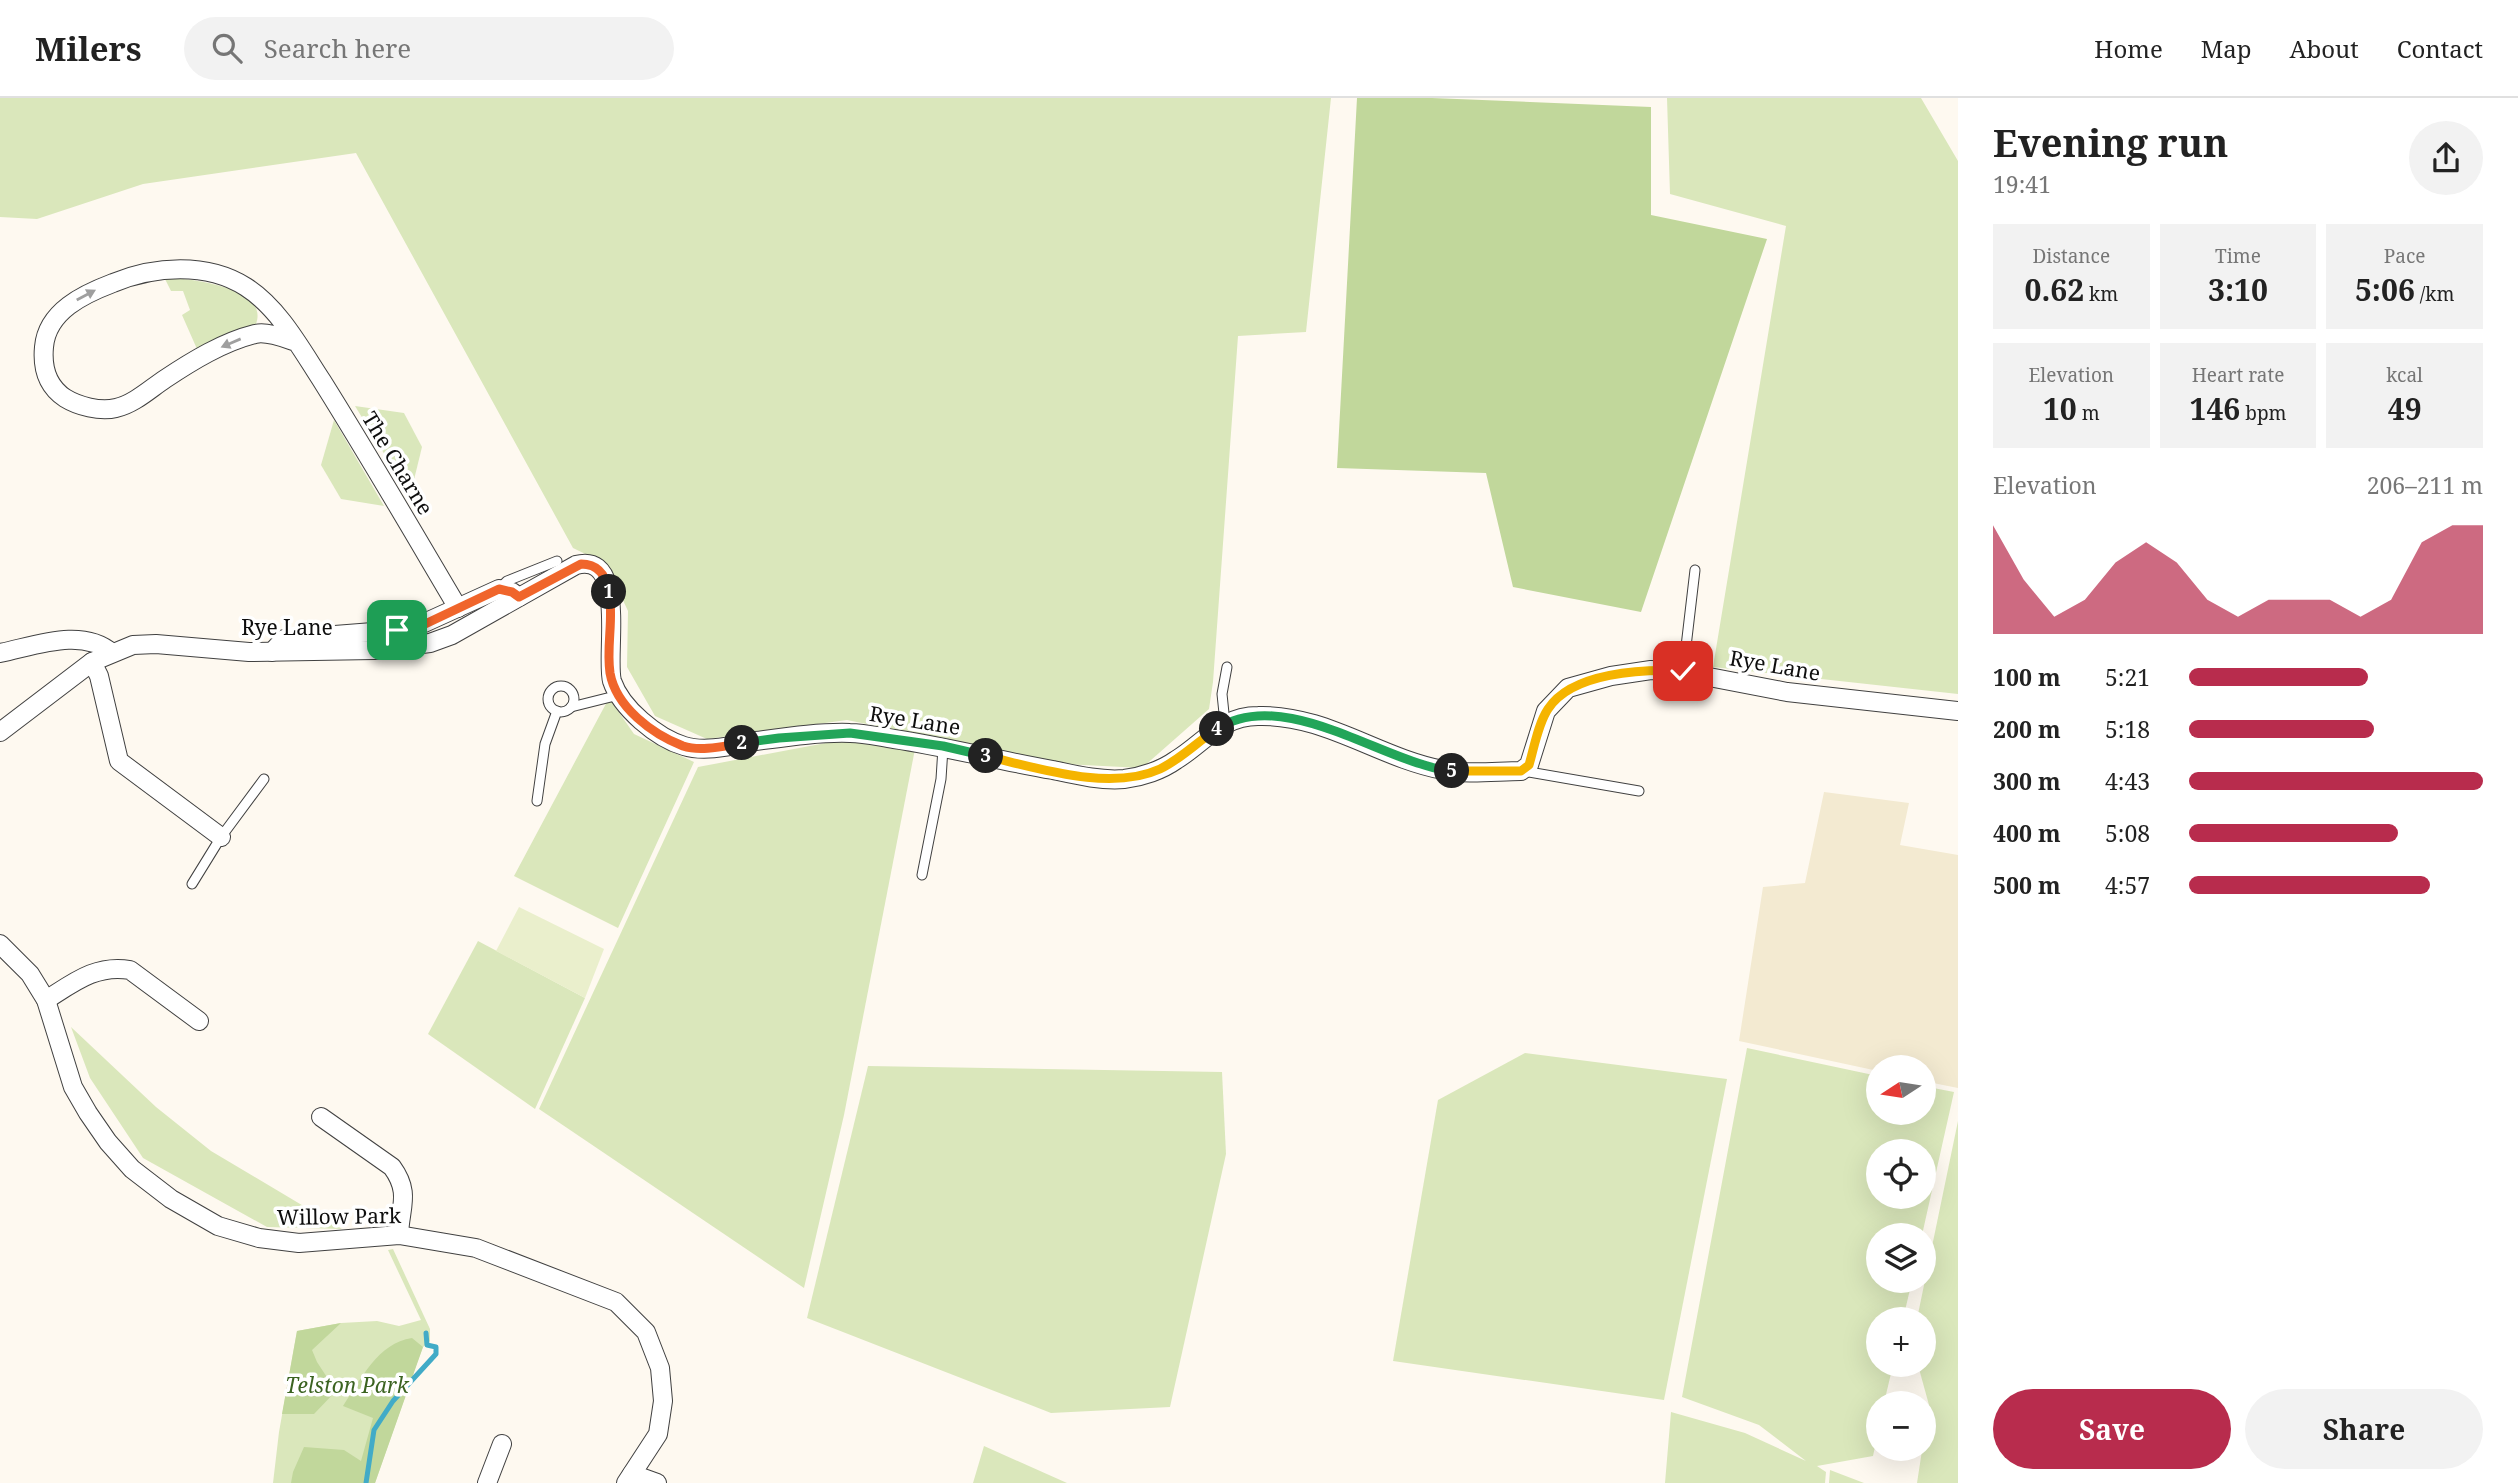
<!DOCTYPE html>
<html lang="en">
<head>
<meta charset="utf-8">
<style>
	body { margin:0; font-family:"Noto Serif",serif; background:#f2f2f2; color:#222; height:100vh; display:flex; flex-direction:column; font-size:26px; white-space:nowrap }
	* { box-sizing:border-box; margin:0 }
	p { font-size:23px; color:#767676 }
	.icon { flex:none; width:38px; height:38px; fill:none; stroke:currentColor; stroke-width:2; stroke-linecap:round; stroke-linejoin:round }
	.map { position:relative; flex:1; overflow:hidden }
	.panel { display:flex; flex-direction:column; background:#fff; width:560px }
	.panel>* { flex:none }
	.needle { width:46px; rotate:258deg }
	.fabs { position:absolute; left:1866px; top:957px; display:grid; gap:14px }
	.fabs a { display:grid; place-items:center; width:70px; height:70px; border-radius:50%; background:#fff; box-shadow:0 7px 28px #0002; font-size:35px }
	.pin { position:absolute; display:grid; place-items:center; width:60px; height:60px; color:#fff; margin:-30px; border-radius:14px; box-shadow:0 4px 10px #0006 }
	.km { position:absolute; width:35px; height:35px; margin:-18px; border-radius:50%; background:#222; color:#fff; font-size:19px; line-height:35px; text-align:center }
	.round { display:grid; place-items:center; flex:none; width:74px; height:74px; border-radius:37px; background:#f2f2f2 }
	.overview { display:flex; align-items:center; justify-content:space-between; height:119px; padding:0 35px }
	h1 { font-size:38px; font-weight:700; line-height:52px }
	.stats { display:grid; grid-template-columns:repeat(3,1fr); gap:10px; height:119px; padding:7px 35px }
	.stats div { display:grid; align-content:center; border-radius:0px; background:#f2f2f2; text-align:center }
	.stats b { font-size:30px; font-weight:700 }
	.stats small { font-size:19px; font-weight:400 }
	.stats p { font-size:19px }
	.chart { height:196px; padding:14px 35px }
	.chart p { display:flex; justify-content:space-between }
	.chart svg { width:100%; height:126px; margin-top:7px; fill:#b82c4d; opacity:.7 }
	.action { display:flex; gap:14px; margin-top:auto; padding:14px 35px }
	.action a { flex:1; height:80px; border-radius:42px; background:#b82c4d; color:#fff; font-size:28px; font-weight:700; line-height:80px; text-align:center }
	.action a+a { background:#f2f2f2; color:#222 }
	ul { padding:0 35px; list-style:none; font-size:23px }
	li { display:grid; grid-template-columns:112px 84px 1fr; align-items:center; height:52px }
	li i { height:18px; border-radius:9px; background:#b82c4d }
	header { display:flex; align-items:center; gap:42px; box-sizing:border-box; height:98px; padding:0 35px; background:#fff; border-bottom:2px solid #e0e0e0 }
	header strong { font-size:33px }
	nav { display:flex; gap:38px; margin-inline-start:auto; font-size:24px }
	.search { width:490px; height:63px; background:#f2f2f2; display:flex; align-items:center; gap:18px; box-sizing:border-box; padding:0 24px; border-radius:38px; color:#767676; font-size:26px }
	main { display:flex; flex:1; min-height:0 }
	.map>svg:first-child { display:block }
	.farmland { fill:#f3ead1 }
	.green { fill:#dae7bb; fill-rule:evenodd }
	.forest { fill:#c1d79b }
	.pitch { fill:#eaefcc }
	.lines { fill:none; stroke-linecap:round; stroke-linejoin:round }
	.stream { stroke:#41abc7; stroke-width:5 }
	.service-casing { stroke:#414141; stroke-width:11 }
	.minor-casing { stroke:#414141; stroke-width:20 }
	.service { stroke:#fff; stroke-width:9 }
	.minor { stroke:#fff; stroke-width:18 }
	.oneway { fill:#9f9f9f }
	.split-1-casing { stroke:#fff; stroke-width:14 }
	.split-2-casing { stroke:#fff; stroke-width:14 }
	.split-3-casing { stroke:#fff; stroke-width:14 }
	.split-4-casing { stroke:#fff; stroke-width:14 }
	.split-5-casing { stroke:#fff; stroke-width:14 }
	.split-6-casing { stroke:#fff; stroke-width:14 }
	.split-1 { stroke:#f0652b; stroke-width:9 }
	.split-2 { stroke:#f0652b; stroke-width:9 }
	.split-3 { stroke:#22a559; stroke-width:9 }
	.split-4 { stroke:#f5b400; stroke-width:9 }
	.split-5 { stroke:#22a559; stroke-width:9 }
	.split-6 { stroke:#f5b400; stroke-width:9 }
	.labels { text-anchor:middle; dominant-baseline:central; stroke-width:7; stroke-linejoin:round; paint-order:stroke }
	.street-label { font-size:21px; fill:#0e0e0e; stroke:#fff }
	.park-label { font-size:21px; font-style:italic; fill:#3b6321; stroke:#fff }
</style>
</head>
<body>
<header>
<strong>Milers</strong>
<div class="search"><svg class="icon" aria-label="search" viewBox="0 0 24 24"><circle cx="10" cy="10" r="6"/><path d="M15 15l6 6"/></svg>Search here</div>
<nav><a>Home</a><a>Map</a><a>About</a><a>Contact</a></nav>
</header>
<main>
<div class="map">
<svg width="1958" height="1385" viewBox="0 0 1958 1385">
	<rect width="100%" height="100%" fill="#fef9f0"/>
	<polygon class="farmland" points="1824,694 1909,705 1900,747 1958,757 1958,990 1923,983 1923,970 1878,970 1878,973 1739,943 1763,789 1805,785"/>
	<g class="green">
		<polygon points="0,0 1331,0 1306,234 1238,238 1213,584 1209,611 1142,670 1064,666 847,622 707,641 655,618 627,569 628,513 606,466 573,450 356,55 143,86 37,121 0,119"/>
		<polygon points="1667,0 1921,0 1958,63 1958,596 1713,569 1786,128 1670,96"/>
		<path d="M164 179C187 181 270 188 256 226L227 236 197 251 182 217 190 212 183 193H171Z"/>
		<polygon points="355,308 404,315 422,349 410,398"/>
		<polygon points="334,322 384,408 341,401 321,367"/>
		<polygon points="609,600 634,636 694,664 618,830 514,778"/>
		<polygon points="847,641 915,651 844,1017 804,1190 539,1011 698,669"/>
		<polygon points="478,843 585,900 535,1011 428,936"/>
		<polygon points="71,929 156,1009 211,1053 342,1131 267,1129 143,1060 90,980"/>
		<path d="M1747 950 1878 978V1015H1923V988L1954 994 1922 1137 1878 1138V1183H1912L1903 1221 1878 1222V1267H1893L1884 1305 1878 1306V1335L1873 1358 1817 1368 1826 1374 1825 1385H1665L1671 1314 1745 1335 1806 1363 1759 1327 1682 1299ZM1878 1054H1923V1099H1878Z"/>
		<polygon points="1525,955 1727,981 1664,1302 1393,1263 1438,1002"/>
		<polygon points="868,968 1222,974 1226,1056 1170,1309 1051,1315 807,1220"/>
		<polygon points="1958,1023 1958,1385 1917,1385 1929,1307 1918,1267 1923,1267 1923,1222 1917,1221"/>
		<polygon points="393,1151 430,1231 430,1243 423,1249 417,1265 375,1385 273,1385 279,1334 297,1233 341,1225 377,1223 399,1228 421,1222 388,1152"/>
		<polygon points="984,1348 1067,1385 973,1385"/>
		<polygon points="1830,1372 1864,1385 1829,1385"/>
	</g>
	<g class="forest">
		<polygon points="1357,0 1432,0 1651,9 1651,117 1767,141 1641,514 1513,489 1486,375 1337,370"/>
		<polygon points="341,1225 312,1252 317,1264 336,1293 314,1316 282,1316 297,1233"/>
		<path d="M412 1240 423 1249 375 1385H291L293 1374 304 1349 344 1352 361 1363 373 1320 343 1308C361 1281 378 1245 412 1240Z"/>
	</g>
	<polygon class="pitch" points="519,809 604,851 585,900 496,853"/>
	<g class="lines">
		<polyline class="stream" points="366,1385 374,1332 393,1303 436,1256 436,1249 427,1247 426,1235"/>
		<g class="service-casing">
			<g id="service">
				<polyline points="499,491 507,483 557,463"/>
				<polyline points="1683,574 1695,472"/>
				<circle cx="561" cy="601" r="13"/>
				<polyline points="571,609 619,597"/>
				<polyline points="1225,625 1222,596 1227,569"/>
				<polyline points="1523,673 1639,693"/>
				<polyline points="537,703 545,646 557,613"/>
				<polyline points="922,777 941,681 943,650"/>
				<polyline points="192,786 221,739 264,681"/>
			</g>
		</g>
		<g class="minor-casing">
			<g id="minor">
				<path d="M296 244C284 240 267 233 255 236 223 244 192 263 165 281 150 291 134 306 116 310 100 314 78 308 65 300 47 288 42 270 44 249 47 213 84 196 113 185 154 168 207 164 246 189 279 210 301 251 322 283 369 358 413 434 458 510"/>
				<polyline points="272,554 284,541 411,531 499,491 512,494 519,499"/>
				<path d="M0 555C35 548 82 529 112 555"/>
				<polyline points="92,564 99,578 119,663 221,739"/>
				<path d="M0 634 92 564 133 547 156 546 249 554 374 552 430 545 452 537 576 467C628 453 605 558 612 583 621 610 657 640 684 648 706 655 734 647 756 643 786 639 819 634 850 635 865 635 880 639 894 641 948 649 1000 663 1053 672 1076 677 1101 683 1124 681 1142 679 1162 672 1176 662 1204 645 1221 618 1258 618 1325 616 1379 660 1443 672 1466 677 1498 673 1521 673L1529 667 1546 613 1568 590 1611 578 1651 572 1683 574 1787 594 1958 613"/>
				<polyline points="0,846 30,876 46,902 73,989 88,1015 108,1044 132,1071 171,1101 218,1128 259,1140 299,1145 399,1137 476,1150 616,1204 646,1234 660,1270 663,1303 658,1336 626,1385"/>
				<path d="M46 902C73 885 96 866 130 872L199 923"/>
				<path d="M321 1019 392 1069C411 1095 400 1109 399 1137"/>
				<polyline points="632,1376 657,1385"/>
				<polyline points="487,1385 502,1346"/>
			</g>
		</g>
		<use href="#service" class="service"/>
		<use href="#minor" class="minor"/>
	</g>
	<defs><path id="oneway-solid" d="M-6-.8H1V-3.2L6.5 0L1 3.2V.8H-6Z" transform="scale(1.75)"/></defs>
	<g class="oneway">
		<use href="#oneway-solid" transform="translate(86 197) rotate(-28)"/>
		<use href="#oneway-solid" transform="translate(231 245) rotate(157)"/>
	</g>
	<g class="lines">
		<g class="split-1-casing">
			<path id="split-1" d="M397 532 423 527 499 491 512 494 519 499 581 466C599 466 606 478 609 494"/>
		</g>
		<g class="split-2-casing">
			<path id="split-2" d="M609 494C614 521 606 548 610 575 616 609 652 636 683 648 701 654 724 648 742 645"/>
		</g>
		<g class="split-3-casing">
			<polyline id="split-3" points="742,645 779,640 850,635 943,648 986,658"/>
		</g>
		<g class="split-4-casing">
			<path id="split-4" d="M986 658C1038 670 1110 694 1160 671 1181 661 1197 644 1217 631"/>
		</g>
		<g class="split-5-casing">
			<path id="split-5" d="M1217 631C1275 592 1363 649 1421 666 1431 669 1441 673 1452 673"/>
		</g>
		<g class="split-6-casing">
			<path id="split-6" d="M1452 673H1521L1529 667C1534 650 1538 626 1548 611 1572 574 1643 571 1683 573"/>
		</g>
		<use href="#split-1" class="split-1"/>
		<use href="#split-2" class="split-2"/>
		<use href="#split-3" class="split-3"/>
		<use href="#split-4" class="split-4"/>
		<use href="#split-5" class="split-5"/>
		<use href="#split-6" class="split-6"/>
	</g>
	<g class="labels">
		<g class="street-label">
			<text transform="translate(398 365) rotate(59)">The Charne</text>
			<text x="287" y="529">Rye Lane</text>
			<text transform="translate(1775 567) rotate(10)">Rye Lane</text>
			<text transform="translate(915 622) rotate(9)">Rye Lane</text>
			<text transform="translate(339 1118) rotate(-1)">Willow Park</text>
		</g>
		<g class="park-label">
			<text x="347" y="1287">Telston Park</text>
		</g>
	</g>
</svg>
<div class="fabs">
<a><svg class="needle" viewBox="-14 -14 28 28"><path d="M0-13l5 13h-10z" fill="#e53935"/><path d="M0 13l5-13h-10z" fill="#767676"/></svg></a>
<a><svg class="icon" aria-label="locate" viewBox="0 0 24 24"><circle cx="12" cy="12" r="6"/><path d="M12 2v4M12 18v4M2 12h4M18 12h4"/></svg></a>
<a><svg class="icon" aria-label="layers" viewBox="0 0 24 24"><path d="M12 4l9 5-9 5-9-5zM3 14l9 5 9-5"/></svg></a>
<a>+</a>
<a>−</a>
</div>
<div class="pin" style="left:397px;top:532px;background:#1e9e55"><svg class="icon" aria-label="arrive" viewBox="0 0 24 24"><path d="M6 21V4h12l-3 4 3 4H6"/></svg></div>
<div class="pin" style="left:1683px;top:573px;background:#d93025"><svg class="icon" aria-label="check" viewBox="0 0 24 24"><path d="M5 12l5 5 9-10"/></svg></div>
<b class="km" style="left:609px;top:494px">1</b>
<b class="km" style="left:742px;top:645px">2</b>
<b class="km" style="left:986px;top:658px">3</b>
<b class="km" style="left:1217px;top:631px">4</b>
<b class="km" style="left:1452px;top:673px">5</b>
</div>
<section class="panel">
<div class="overview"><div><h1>Evening run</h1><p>19:41</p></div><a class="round"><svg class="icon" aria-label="share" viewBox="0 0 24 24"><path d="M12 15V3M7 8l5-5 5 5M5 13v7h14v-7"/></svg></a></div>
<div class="stats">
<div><p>Distance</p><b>0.62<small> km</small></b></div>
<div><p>Time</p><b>3:10</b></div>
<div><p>Pace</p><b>5:06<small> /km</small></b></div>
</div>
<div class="stats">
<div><p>Elevation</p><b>10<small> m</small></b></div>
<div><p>Heart rate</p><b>146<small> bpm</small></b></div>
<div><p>kcal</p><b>49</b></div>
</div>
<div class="chart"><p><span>Elevation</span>206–211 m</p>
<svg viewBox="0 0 160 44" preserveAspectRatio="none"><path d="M0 44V6L10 25L20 38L30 32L40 19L50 12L60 19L70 32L80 38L90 32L100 32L110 32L120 38L130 32L140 12L150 6L160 6V44z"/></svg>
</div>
<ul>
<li><b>100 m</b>5:21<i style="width:61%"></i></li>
<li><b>200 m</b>5:18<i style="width:63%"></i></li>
<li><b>300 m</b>4:43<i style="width:100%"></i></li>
<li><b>400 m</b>5:08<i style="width:71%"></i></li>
<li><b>500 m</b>4:57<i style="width:82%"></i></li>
</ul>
<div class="action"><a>Save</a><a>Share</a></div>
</section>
</main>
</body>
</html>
